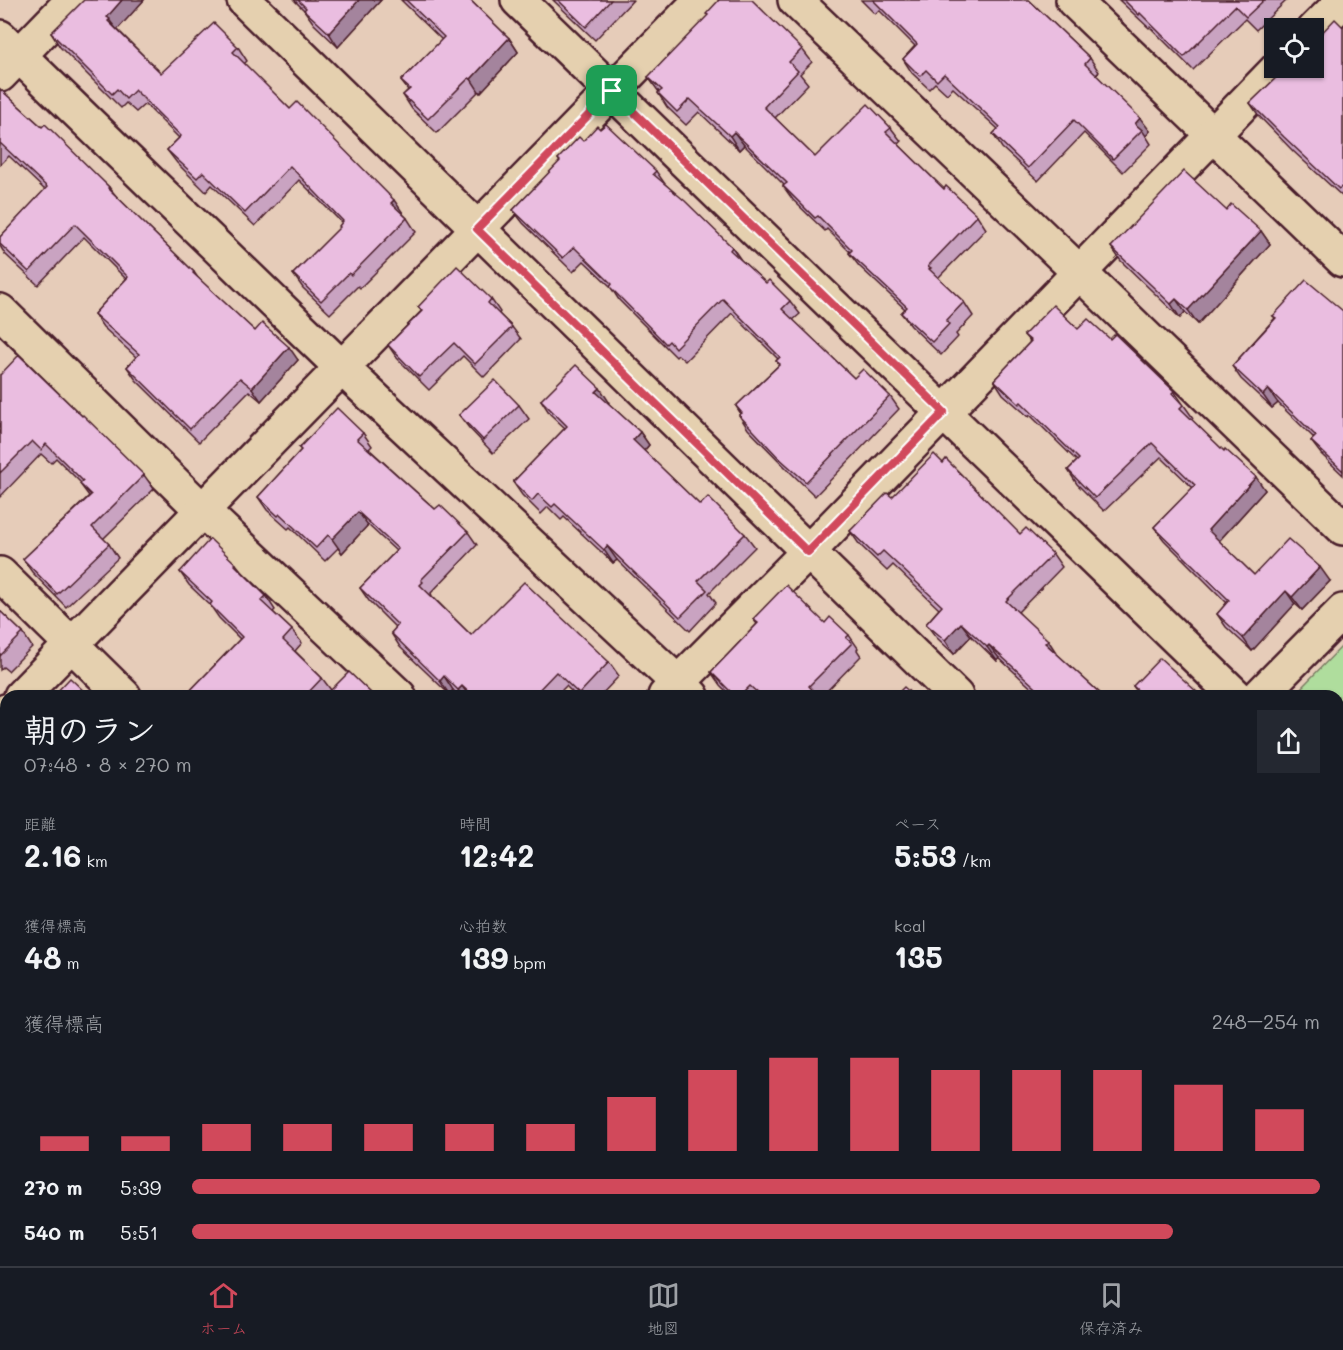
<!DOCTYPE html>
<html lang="ja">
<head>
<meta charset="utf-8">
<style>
	body { margin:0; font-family:Mali,"Klee One",sans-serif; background:#242831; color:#f1f3f6; height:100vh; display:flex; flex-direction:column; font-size:22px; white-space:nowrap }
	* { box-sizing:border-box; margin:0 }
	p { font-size:20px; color:#9ea1a6 }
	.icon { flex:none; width:33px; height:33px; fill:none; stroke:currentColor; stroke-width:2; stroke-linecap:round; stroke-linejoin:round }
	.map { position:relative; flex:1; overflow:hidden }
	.side { position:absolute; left:0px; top:690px; width:1344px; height:576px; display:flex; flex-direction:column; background:#171b24; border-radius:18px 18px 0 0; box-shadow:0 2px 4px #0004 }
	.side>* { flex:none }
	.tools { position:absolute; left:1264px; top:18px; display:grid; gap:12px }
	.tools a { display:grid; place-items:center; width:60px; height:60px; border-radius:0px; background:#171b24; box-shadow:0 2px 4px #0004; font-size:30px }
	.pin { position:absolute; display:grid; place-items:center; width:51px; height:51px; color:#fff; margin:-26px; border-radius:12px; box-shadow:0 3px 9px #0006 }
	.round { display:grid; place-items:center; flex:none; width:63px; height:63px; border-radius:0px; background:#242831 }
	.head { display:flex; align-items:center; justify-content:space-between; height:102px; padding:0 24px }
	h1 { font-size:33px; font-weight:700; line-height:45px }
	.stats { display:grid; grid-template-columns:repeat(3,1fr); gap:9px; height:102px; padding:6px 24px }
	.stats div { display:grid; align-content:center }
	.stats b { font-size:30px; font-weight:700 }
	.stats small { font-size:16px; font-weight:400 }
	.stats p { font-size:16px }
	.chart { height:168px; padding:12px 24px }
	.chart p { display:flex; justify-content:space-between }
	.chart svg { width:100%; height:108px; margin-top:6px; stroke:#d1495b; stroke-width:6 }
	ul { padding:0 24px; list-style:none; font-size:20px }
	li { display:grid; grid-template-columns:96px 72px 1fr; align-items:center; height:45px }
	li i { height:15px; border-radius:8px; background:#d1495b }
	.tabs { display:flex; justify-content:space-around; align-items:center; height:84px; border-top:2px solid #363941; background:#171b24; font-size:16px; color:#9ea1a6 }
	.tabs a { display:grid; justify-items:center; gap:3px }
	.tabs .on { color:#d1495b }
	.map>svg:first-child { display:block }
	.green { fill:#afdd9d; stroke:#7c7e64; stroke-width:1.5 }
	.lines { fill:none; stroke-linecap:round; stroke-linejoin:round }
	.minor-casing { stroke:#4a1f2b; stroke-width:38 }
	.minor { stroke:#e5d0af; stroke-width:33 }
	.wall { fill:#c9a3c1; stroke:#4a1f2b; stroke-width:1.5 }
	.shaded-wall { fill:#a4849d; stroke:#4a1f2b; stroke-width:1.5 }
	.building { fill:#eabde0; stroke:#4a1f2b; stroke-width:1.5 }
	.route-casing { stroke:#fff; stroke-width:12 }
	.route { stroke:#d1495b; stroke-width:8 }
</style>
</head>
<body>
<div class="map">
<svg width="1343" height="1266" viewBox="0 0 1343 1266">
	<rect width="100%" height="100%" fill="#e6ccb9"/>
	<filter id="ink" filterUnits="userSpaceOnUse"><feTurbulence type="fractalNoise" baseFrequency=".0167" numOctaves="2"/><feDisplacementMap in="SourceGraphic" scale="12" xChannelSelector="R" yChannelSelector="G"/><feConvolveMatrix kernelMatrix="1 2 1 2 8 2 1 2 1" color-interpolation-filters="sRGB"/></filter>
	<g filter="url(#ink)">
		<polygon class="green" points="1343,645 1343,729 1338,725 1338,696 1309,696 1301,688"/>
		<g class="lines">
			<g class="minor-casing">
				<g id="minor">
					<polyline points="244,0 956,696"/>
					<polyline points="518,0 1236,696"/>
					<polyline points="795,0 1079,272 1343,528"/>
					<polyline points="1073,0 1343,260"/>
					<polyline points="1314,30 1343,1"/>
					<polyline points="0,37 341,367 692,696"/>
					<polyline points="0,75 73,0"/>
					<polyline points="0,311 202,510 399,696"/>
					<polyline points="0,574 124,696"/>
					<polyline points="21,696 701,0"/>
					<polyline points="665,696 808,552 1278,68"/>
					<polyline points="1259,696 1343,611"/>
					<polyline points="0,717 6,711"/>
					<polyline points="0,851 6,857"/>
					<polyline points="1338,898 1343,893"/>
					<polyline points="1338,1070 1343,1075"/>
					<polyline points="0,1117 6,1122"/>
					<polyline points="147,1260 153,1266"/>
					<polyline points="423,1260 429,1266"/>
					<polyline points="697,1260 703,1266"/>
					<polyline points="43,1266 49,1260"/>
					<polyline points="606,1266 612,1260"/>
					<polyline points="973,1266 979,1260"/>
				</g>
			</g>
			<use href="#minor" class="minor"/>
		</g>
		<g class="wall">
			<polygon points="144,0 117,29 161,73 238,47 247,61 244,64 290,109 403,213 403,214 407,218 416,232 360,288 358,286 330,314 303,288 293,274 340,228 342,223 299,180 255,226 212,185 206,192 177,163 167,150 179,138 145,104 136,112 126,103 121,108 60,47 51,33"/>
			<polygon points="294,0 381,0 338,47 314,24 304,10"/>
			<polygon points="401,0 470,0 509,38 518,52 480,93 479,91 437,133 412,109 403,95 408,90 401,81 442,40"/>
			<polygon points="553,0 633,0 595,40"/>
			<polygon points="861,0 1029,0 1090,58 1099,72 1096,75 1150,131 1146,136 1151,144 1123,172 1084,133 1038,181 1002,148 993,134 998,129 953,88 947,94 935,83 929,89 912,73 903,59 915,46 879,10 875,14"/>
			<polygon points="1119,0 1287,0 1256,30 1245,19 1193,70 1150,27 1149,28"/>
			<polygon points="1343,27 1343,197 1293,151 1259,116 1250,103 1284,72"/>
			<polygon points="802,49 812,62 800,74 808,84 775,118 815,157 891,128 901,141 898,144 944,189 977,215 986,229 938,278 964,302 973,316 956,334 958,337 941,355 911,326 901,313 905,309 859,266 849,253 850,252 827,229 825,231 793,200 783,186 784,185 744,145 739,150 699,112 686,125 667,107 658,93 659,92 648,77"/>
			<polygon points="0,89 109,187 117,197 194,272 198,278 255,331 298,360 261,401 249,391 199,442 136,380 127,367 136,357 103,327 94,314 126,279 84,237 38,285 5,254 0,246 0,237 45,190 9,156 0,165"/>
			<polygon points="583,141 656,171 665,184 732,247 741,260 766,283 790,301 800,314 793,320 854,378 890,396 899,409 815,496 788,470 748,429 739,415 741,414 736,406 779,365 776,361 778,359 732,313 685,361 678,355 676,357 619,300 610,286 584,261 573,272 523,223 513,210 560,162 558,159"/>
			<polygon points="1226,210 1261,231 1270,244 1198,324 1185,312 1180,318 1121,261 1111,247"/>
			<polygon points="491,299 500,312 499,314 512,327 521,339 484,377 463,356 429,390 397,358 388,345 422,311 418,307"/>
			<polygon points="1343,311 1343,475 1321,454 1311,441 1314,438 1278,403 1272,408 1241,379 1232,366 1275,318 1273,316"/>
			<polygon points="1078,329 1110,339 1174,391 1193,418 1191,420 1265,490 1219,541 1254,575 1330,581 1302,610 1295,604 1252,651 1226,627 1217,614 1227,603 1164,540 1154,527 1193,488 1161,457 1104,511 1077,484 1068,470 1077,461 1030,415 1029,417 1003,394 994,380 1030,342 1024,335"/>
			<polygon points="0,375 144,475 154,489 103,539 109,544 118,558 66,607 32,572 23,559 89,496 80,484 81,483 56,458 51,463 41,454 0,497"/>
			<polygon points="541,400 609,402 608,403 640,432 649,445 644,451 700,505 745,534 755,547 709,593 716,603 690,631 617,560 613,563 564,517 561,520 548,507 541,514 522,495 513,482 565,428 550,414"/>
			<polygon points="519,405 529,419 493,453 469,428 459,415"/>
			<polygon points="363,433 372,446 369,449 435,509 468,532 477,545 431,593 432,596 471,635 609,662 619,676 600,696 576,696 566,686 556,696 460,696 453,690 449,694 400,647 391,633 396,628 369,601 360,588 396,551 368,525 342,553 338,548 325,561 290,527 288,529 267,510 258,497 301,450 299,448"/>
			<polygon points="892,497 1020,534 1053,554 1062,567 1018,612 1057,654 1103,696 1040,696 999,658 997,661 971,636 954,654 936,637 926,624 939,609 893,565 887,571 859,544 850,531"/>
			<polygon points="236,564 244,574 266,596 275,610 273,612 292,630 302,643 295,651 322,678 331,690 374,696 185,696 240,639 219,618 210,605 189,585 180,572"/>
			<polygon points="0,611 23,633 32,647 8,671 3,667 0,670"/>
			<polygon points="753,619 825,623 849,635 858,648 857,650 861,656 822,696 731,696 720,685 711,672 757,624"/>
			<polygon points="1133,686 1200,696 1140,696"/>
			<polygon points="6,741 6,822 4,820 0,825 0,750 3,746"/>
			<polygon points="0,883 6,890 6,1065 0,1059"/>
			<polygon points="1343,925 1343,1007 1338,1002 1338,930"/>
			<polygon points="1338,1117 1343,1122 1343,1196 1338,1201"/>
			<polygon points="0,1158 6,1164 6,1245 0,1251"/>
			<polygon points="211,1260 396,1260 403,1266 216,1266"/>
			<polygon points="473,1260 571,1260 565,1266 479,1266"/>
			<polygon points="760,1260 908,1260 902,1266 765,1266"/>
			<polygon points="988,1260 1272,1260 1266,1266 1093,1266"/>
		</g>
		<g class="shaded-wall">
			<polygon points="122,0 144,0 117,30 107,17"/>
			<polygon points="359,0 381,0 338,47 329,33"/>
			<polygon points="509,38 518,52 480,93 471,79"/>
			<polygon points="1140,118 1150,131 1146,136 1142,130 1135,124"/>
			<polygon points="734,132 744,145 739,150 730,136"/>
			<polygon points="394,200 403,213 401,216 391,203"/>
			<polygon points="1261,231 1270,244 1198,324 1188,310"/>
			<polygon points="1176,299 1185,312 1180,318 1171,304"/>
			<polygon points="289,347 298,360 261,401 252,388"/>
			<polygon points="600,388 609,402 606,405 596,392"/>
			<polygon points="1268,389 1278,403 1272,408 1263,395"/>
			<polygon points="640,432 649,445 642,453 633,440"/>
			<polygon points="1256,477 1265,490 1217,543 1208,530"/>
			<polygon points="358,512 368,525 342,553 332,539"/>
			<polygon points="607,546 617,560 613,563 604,550"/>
			<polygon points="1320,567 1330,581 1302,610 1292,597"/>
			<polygon points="1286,591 1295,604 1252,651 1243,638"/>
			<polygon points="961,623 971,636 954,654 945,640"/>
			<polygon points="1048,640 1057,654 1045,643"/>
			<polygon points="989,645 999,658 997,661 987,647"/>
			<polygon points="444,676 453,690 449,694 440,681"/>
			<polygon points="462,686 469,696 463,696 458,690"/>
			<polygon points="1343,817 1343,841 1341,843 1338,839 1338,822"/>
			<polygon points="1073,1260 1089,1260 1092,1265 1068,1266"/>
		</g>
		<g class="building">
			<polygon points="84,0 122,0 107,17 110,19 108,21 161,73 214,23 238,47 233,52 290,109 297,102 394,200 391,203 407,218 351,275 349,273 321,301 293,274 340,227 339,226 343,221 290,166 245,213 203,172 197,178 167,150 181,136 135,90 126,99 117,89 112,94 51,33"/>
			<polygon points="298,0 359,0 329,33 304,10 306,8"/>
			<polygon points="406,0 470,0 509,38 471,79 469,78 428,119 403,95 410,89 401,81 444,37"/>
			<polygon points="558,0 611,0 586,27"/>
			<polygon points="719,0 752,0 802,49 789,62 798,71 764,107 815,157 868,104 891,128 886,132 944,189 946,186 977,215 928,266 931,268 929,269 964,302 946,321 949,324 932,342 901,313 907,307 849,253 852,250 818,216 815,218 783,186 787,183 734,132 730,136 690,99 677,112 658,93 662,90 648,77 708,15 706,14"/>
			<polygon points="873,0 1029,0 1090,58 1085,64 1140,118 1135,124 1142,130 1113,159 1074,120 1028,168 993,134 1000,127 944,74 937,81 926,70 920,76 903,59 917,44"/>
			<polygon points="1124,0 1264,0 1246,17 1235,6 1184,57 1140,13 1139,15"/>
			<polygon points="1335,19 1343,27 1343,189 1341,187 1339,189 1284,137 1250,103 1283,71 1284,72 1288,68 1314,68 1314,41"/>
			<polygon points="0,89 42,127 45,124 109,187 108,188 194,272 193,273 255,331 262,323 289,347 252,388 240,378 190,429 127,367 139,354 94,314 128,277 75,224 29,272 0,244 0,237 47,187 0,143"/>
			<polygon points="606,124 656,171 653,174 685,201 732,247 730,250 766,283 769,280 790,301 782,309 854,378 863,369 890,396 806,482 778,457 739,415 742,413 736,406 780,364 776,361 780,357 723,299 675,348 669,341 666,344 610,287 612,284 574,247 563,258 513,210 560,161 558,159 579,137 583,141 597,126 600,129"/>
			<polygon points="1184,171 1226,210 1231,204 1261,231 1188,310 1176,299 1171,304 1111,247"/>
			<polygon points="457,266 491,299 488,303 512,327 475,364 454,343 419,377 388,345 422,311 418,307"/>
			<polygon points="1306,280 1343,311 1343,471 1311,441 1316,436 1268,389 1263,395 1232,366 1276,318 1273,316"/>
			<polygon points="1053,305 1078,329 1088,319 1110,339 1115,334 1174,391 1172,393 1183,405 1180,408 1224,451 1225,449 1256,477 1208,530 1254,575 1288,539 1320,567 1292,597 1286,591 1243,638 1217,614 1229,600 1154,527 1195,485 1152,443 1095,498 1068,470 1079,459 1021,402 1019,404 994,380 1031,341 1024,335"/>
			<polygon points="19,355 82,416 83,415 144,475 92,527 109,544 57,594 23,559 91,495 80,484 83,481 46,444 41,450 32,441 0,473 0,375"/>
			<polygon points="576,365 600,388 596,392 640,432 633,440 700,505 708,497 745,534 698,581 707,590 680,617 607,546 604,550 555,504 552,507 538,494 532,501 513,482 567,426 541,400"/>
			<polygon points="495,380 519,405 483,440 459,415"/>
			<polygon points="337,408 363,433 357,439 435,509 440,505 468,532 421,580 423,582 420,585 471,635 524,582 609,662 579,694 556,672 533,696 473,696 462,686 458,690 444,676 440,681 391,633 398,625 360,588 398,549 358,512 332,539 328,535 316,548 280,514 278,516 258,497 301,450 299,448"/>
			<polygon points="934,454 943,463 946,459 1020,534 1026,528 1053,554 1006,601 1048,640 1045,643 1103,696 1045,696 989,645 987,647 961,623 945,640 926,624 942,606 883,551 877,557 850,531 887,493 892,497"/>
			<polygon points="210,539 236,564 235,565 266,596 261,601 292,630 283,640 322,678 305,696 185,696 242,637 210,605 212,602 180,572"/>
			<polygon points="786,585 825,623 830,617 849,635 846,638 852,643 809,686 818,696 761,696 750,686 740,696 735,696 711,672 758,623 753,619"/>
			<polygon points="0,611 23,633 0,656"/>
			<polygon points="1160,658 1198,693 1195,696 1144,696 1133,686"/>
			<polygon points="349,672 374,696 325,696"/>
			<polygon points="70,678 89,696 53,696"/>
			<polygon points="904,687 914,696 895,696"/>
			<polygon points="1338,724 1343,729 1342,732 1343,734 1343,817 1338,822"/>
			<polygon points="6,741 6,800 0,806 0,750 3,746 2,745"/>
			<polygon points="0,884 6,890 6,1057 2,1053 0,1055"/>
			<polygon points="1343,925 1343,1002 1338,997 1338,930"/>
			<polygon points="1338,1117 1343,1122 1343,1180 1342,1179 1340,1181 1338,1179"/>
			<polygon points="0,1158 6,1164 6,1222 0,1228"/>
			<polygon points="68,1260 88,1260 95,1266 62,1266"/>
			<polygon points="214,1260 396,1260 403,1266 220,1266"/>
			<polygon points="478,1260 548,1260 543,1266 484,1266"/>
			<polygon points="623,1260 659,1260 665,1266 617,1266"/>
			<polygon points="764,1260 885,1260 884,1261 889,1266 770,1266"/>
			<polygon points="988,1260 1073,1260 1068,1266 982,1266"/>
			<polygon points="1092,1260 1247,1260 1241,1266 1098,1266"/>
		</g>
	</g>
	<g class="lines" filter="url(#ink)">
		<g class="route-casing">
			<polygon id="route" points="612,91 944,412 808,552 477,229"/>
		</g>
		<use href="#route" class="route"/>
	</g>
</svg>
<div class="tools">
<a><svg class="icon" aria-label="locate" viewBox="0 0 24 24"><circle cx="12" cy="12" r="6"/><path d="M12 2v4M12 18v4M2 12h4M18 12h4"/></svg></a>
</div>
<div class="pin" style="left:612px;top:91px;background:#1e9e55"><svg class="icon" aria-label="arrive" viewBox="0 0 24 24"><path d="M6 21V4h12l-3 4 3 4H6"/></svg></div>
<section class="side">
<div class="head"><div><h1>朝のラン</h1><p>07:48 · 8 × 270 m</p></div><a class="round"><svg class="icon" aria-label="share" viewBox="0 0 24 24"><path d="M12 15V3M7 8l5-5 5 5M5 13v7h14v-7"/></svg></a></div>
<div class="stats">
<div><p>距離</p><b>2.16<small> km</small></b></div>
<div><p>時間</p><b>12:42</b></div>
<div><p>ペース</p><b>5:53<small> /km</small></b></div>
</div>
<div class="stats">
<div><p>獲得標高</p><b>48<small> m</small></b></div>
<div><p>心拍数</p><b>139<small> bpm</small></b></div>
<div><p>kcal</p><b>135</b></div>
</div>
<div class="chart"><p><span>獲得標高</span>248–254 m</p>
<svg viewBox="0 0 160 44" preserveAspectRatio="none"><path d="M5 44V38M15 44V38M25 44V33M35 44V33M45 44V33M55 44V33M65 44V33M75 44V22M85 44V11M95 44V6M105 44V6M115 44V11M125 44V11M135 44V11M145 44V17M155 44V27"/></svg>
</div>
<ul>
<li><b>270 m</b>5:39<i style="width:100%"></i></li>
<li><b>540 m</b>5:51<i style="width:87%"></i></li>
</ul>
</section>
</div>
<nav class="tabs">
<a class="on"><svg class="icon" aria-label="home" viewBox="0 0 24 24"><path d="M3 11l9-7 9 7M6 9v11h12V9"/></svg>ホーム</a>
<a><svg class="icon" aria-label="map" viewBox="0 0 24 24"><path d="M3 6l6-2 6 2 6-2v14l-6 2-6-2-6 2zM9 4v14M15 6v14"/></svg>地図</a>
<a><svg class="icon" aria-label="saved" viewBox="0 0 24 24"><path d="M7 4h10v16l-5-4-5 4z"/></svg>保存済み</a>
</nav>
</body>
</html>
